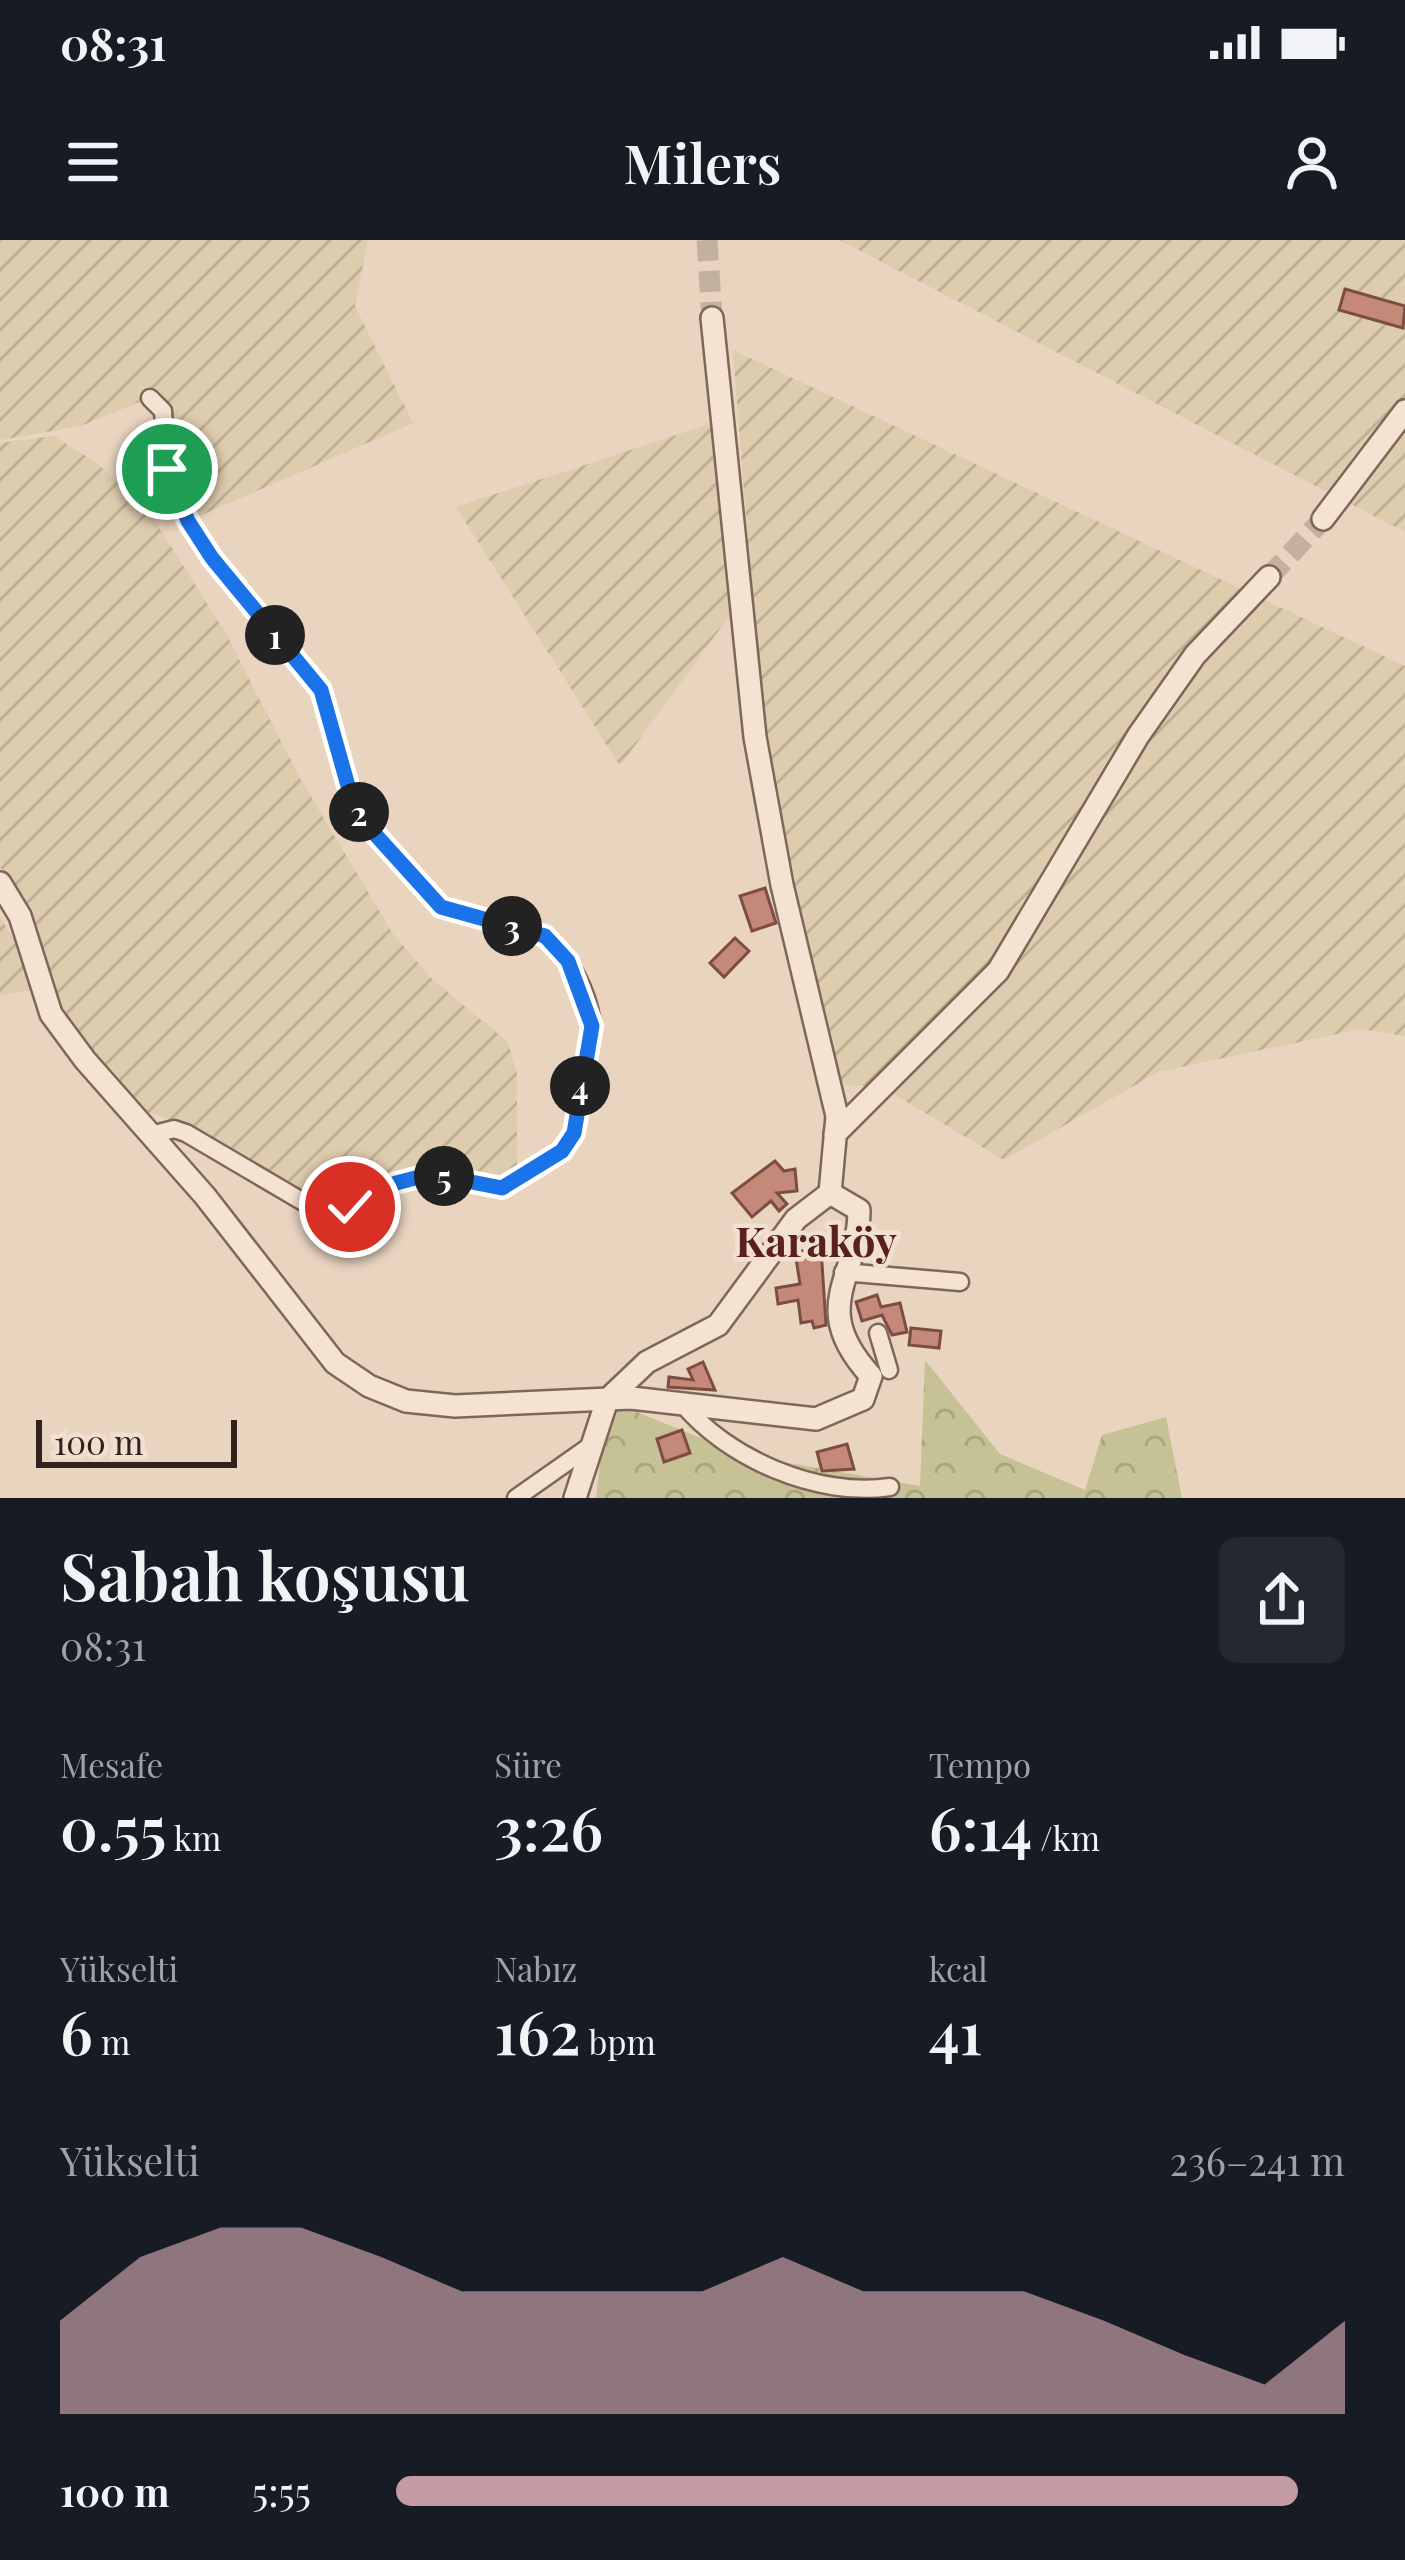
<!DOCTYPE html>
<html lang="tr">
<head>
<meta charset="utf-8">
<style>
	body { margin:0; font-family:"Playfair Display",serif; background:#242831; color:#f1f3f6; height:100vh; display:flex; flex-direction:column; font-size:45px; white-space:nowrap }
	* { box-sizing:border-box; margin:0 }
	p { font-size:39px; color:#9ea1a6 }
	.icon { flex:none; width:66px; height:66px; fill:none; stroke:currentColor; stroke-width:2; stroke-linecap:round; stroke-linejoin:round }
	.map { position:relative; height:1258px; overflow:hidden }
	.sheet { display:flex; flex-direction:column; background:#171b24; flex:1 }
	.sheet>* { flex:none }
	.scale { position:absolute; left:36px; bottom:30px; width:201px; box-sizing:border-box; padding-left:12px; border:6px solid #31221d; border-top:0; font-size:33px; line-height:42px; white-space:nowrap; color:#31221d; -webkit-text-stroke:9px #f1e0cf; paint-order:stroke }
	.pin { position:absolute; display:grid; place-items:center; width:102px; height:102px; color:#fff; margin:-51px; border:6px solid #fff; border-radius:50%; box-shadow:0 3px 12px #0007 }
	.km { position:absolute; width:60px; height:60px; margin:-30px; border-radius:50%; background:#222; color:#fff; font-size:33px; line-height:60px; text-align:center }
	.round { display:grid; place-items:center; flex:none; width:126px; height:126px; border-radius:18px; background:#242831 }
	.overview { display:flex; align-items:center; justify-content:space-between; height:204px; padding:0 60px }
	h1 { font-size:66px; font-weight:600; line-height:90px }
	.stats { display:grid; grid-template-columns:repeat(3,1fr); gap:18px; height:204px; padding:12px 60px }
	.stats div { display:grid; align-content:center }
	.stats b { font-size:60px; font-weight:600 }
	.stats small { font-size:33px; font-weight:400 }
	.stats p { font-size:33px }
	.chart { height:336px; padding:24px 60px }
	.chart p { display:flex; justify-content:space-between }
	.chart svg { width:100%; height:216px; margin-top:12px; fill:#c39ba5; opacity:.7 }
	ul { padding:0 60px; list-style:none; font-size:39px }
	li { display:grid; grid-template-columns:192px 144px 1fr; align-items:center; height:90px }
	li i { height:30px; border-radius:15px; background:#c39ba5 }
	.status { display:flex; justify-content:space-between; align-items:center; height:84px; padding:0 60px; background:#171b24; direction:ltr }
	.status svg { height:33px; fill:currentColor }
	header { display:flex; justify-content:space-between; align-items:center; height:156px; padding:0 60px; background:#171b24; font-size:54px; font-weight:600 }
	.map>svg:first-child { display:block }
	.farmland { fill:url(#farmland-furrows) }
	.forest { fill:url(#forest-crowns) }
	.building { fill:#c48979; stroke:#7d4d42; stroke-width:3 }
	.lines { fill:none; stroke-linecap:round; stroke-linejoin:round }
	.tertiary-tunnel { stroke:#c4b09f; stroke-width:21; stroke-dasharray:21 10; stroke-linecap:butt }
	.minor-casing { stroke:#80665a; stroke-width:21 }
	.tertiary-casing { stroke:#80665a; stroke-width:26 }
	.minor { stroke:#f5e3d2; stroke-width:16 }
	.tertiary { stroke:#f5e3d2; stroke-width:21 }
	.route-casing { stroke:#fff; stroke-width:24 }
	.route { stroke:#1a73e8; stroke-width:15 }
	.labels { text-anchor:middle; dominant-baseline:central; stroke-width:9; stroke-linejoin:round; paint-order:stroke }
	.quarter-label { font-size:42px; font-weight:bold; fill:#5a2020; stroke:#f1e0cf }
</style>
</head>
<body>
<div class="status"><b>08:31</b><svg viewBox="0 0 49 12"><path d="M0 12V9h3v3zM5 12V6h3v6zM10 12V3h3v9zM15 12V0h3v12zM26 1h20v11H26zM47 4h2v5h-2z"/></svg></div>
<header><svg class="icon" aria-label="menu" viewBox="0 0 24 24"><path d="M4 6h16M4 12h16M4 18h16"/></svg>Milers<svg class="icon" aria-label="person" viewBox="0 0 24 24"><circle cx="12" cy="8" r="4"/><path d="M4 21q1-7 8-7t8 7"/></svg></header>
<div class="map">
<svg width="1405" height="1258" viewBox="0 0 1405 1258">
	<defs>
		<pattern id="farmland-furrows" width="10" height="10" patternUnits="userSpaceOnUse" patternTransform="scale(3)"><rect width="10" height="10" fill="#deccae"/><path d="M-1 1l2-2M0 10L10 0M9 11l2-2" fill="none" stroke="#bfaf95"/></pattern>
		<pattern id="forest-crowns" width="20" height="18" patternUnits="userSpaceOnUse" patternTransform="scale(3)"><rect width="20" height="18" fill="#c6c295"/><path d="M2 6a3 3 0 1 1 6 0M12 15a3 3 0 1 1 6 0" fill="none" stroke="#aba680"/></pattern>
	</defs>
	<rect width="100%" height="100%" fill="#e9d4c0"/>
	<g class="farmland">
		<polygon points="0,0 368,0 355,66 413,183 188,281 167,229 161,153 81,186 0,200"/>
		<polygon points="839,0 1405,0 1405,292"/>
		<polygon points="733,110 1405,426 1405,796 1361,789 1158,832 1004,920 880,846 831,845 770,584"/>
		<polygon points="719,181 741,360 620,526 456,267"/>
		<polygon points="54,196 98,224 148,270 225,392 301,540 393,694 433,740 508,802 517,834 517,936 419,930 347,958 299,947 206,893 143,870 61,774 25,668 0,627 0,203"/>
		<polygon points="0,677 44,747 0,756"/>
	</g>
	<polygon class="forest" points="925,1120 1000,1214 1085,1250 1102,1195 1166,1177 1182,1258 596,1258 607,1160 743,1215 920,1246"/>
	<g class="building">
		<polygon points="1345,49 1405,66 1403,88 1339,70"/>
		<polygon points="765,648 776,683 752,691 740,656"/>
		<polygon points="735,698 749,711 724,737 710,723"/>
		<polygon points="775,921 784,931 795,929 797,951 777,953 787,964 779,971 771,961 752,977 732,953"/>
		<polygon points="821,1008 826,1085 814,1088 812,1081 801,1083 798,1060 778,1064 776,1048 800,1044 795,1012"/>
		<polygon points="877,1055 881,1067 900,1063 907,1092 892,1095 882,1075 862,1081 856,1062"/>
		<polygon points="911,1088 941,1091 939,1108 909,1105"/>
		<polygon points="703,1122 715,1150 668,1147 669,1137 693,1140 688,1129"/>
		<polygon points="682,1190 690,1213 664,1222 657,1199"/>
		<polygon points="847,1204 854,1229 822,1231 817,1212"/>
	</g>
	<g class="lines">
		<g class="tertiary-tunnel">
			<polyline points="707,0 712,78"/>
			<polyline points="1269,337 1323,279"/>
		</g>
		<g class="minor-casing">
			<g id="minor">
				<path d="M150 158 163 171 167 229 188 281 211 318 321 450 353 560 364 582 441 666 545 696C570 717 589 753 592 786L574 893 562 912 502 948 431 934 396 943 350 967 317 970 186 893 174 889 151 895"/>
				<polyline points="843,1032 960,1042"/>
				<polyline points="878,1093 889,1130"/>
				<path d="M681 1162C726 1218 818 1258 890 1247"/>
				<polyline points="516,1258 590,1206"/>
			</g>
		</g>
		<g class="tertiary-casing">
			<g id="tertiary">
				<polyline points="1323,279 1405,171"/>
				<path d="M0 643 20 676 51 774 85 820 205 956 335 1123 369 1146 406 1161 455 1166 631 1158 816 1179 863 1159 871 1136C807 1066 859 1039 859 970L830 953 837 876 782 645 755 497 712 78"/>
				<polyline points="835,894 998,731 1138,496 1195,415 1269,337"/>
				<polyline points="575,1258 607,1160 647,1122 718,1085 796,979 830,953"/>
			</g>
		</g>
		<use href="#minor" class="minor"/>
		<use href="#tertiary" class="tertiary"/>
	</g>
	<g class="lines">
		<g class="route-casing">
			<polyline id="route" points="167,229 188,281 212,318 321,450 352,560 364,582 441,667 545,696 568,721 592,786 574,893 562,911 502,948 431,934 396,943 350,967"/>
		</g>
		<use href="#route" class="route"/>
	</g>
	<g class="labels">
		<g class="quarter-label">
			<text x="816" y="1000">Karaköy</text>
		</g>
	</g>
</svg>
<div class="scale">100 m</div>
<div class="pin" style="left:167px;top:229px;background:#1e9e55"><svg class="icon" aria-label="arrive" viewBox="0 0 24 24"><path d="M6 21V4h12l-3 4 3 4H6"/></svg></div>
<div class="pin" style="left:350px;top:967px;background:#d93025"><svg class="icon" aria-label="check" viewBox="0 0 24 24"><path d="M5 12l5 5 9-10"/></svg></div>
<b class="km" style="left:275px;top:395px">1</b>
<b class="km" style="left:359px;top:572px">2</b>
<b class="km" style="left:512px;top:686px">3</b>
<b class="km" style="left:580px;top:846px">4</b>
<b class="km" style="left:444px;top:936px">5</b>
</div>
<section class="sheet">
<div class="overview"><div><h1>Sabah koşusu</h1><p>08:31</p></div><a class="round"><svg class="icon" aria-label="share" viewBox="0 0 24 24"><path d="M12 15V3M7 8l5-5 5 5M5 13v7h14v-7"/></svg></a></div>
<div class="stats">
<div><p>Mesafe</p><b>0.55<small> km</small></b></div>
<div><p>Süre</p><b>3:26</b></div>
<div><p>Tempo</p><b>6:14<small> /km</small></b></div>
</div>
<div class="stats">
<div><p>Yükselti</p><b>6<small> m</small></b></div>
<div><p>Nabız</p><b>162<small> bpm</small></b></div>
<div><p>kcal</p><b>41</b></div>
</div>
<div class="chart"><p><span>Yükselti</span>236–241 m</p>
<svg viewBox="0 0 160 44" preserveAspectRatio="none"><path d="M0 44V25L10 12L20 6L30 6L40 12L50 19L60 19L70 19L80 19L90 12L100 19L110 19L120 19L130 25L140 32L150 38L160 25V44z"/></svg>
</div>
<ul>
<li><b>100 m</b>5:55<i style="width:95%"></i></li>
</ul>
</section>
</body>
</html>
